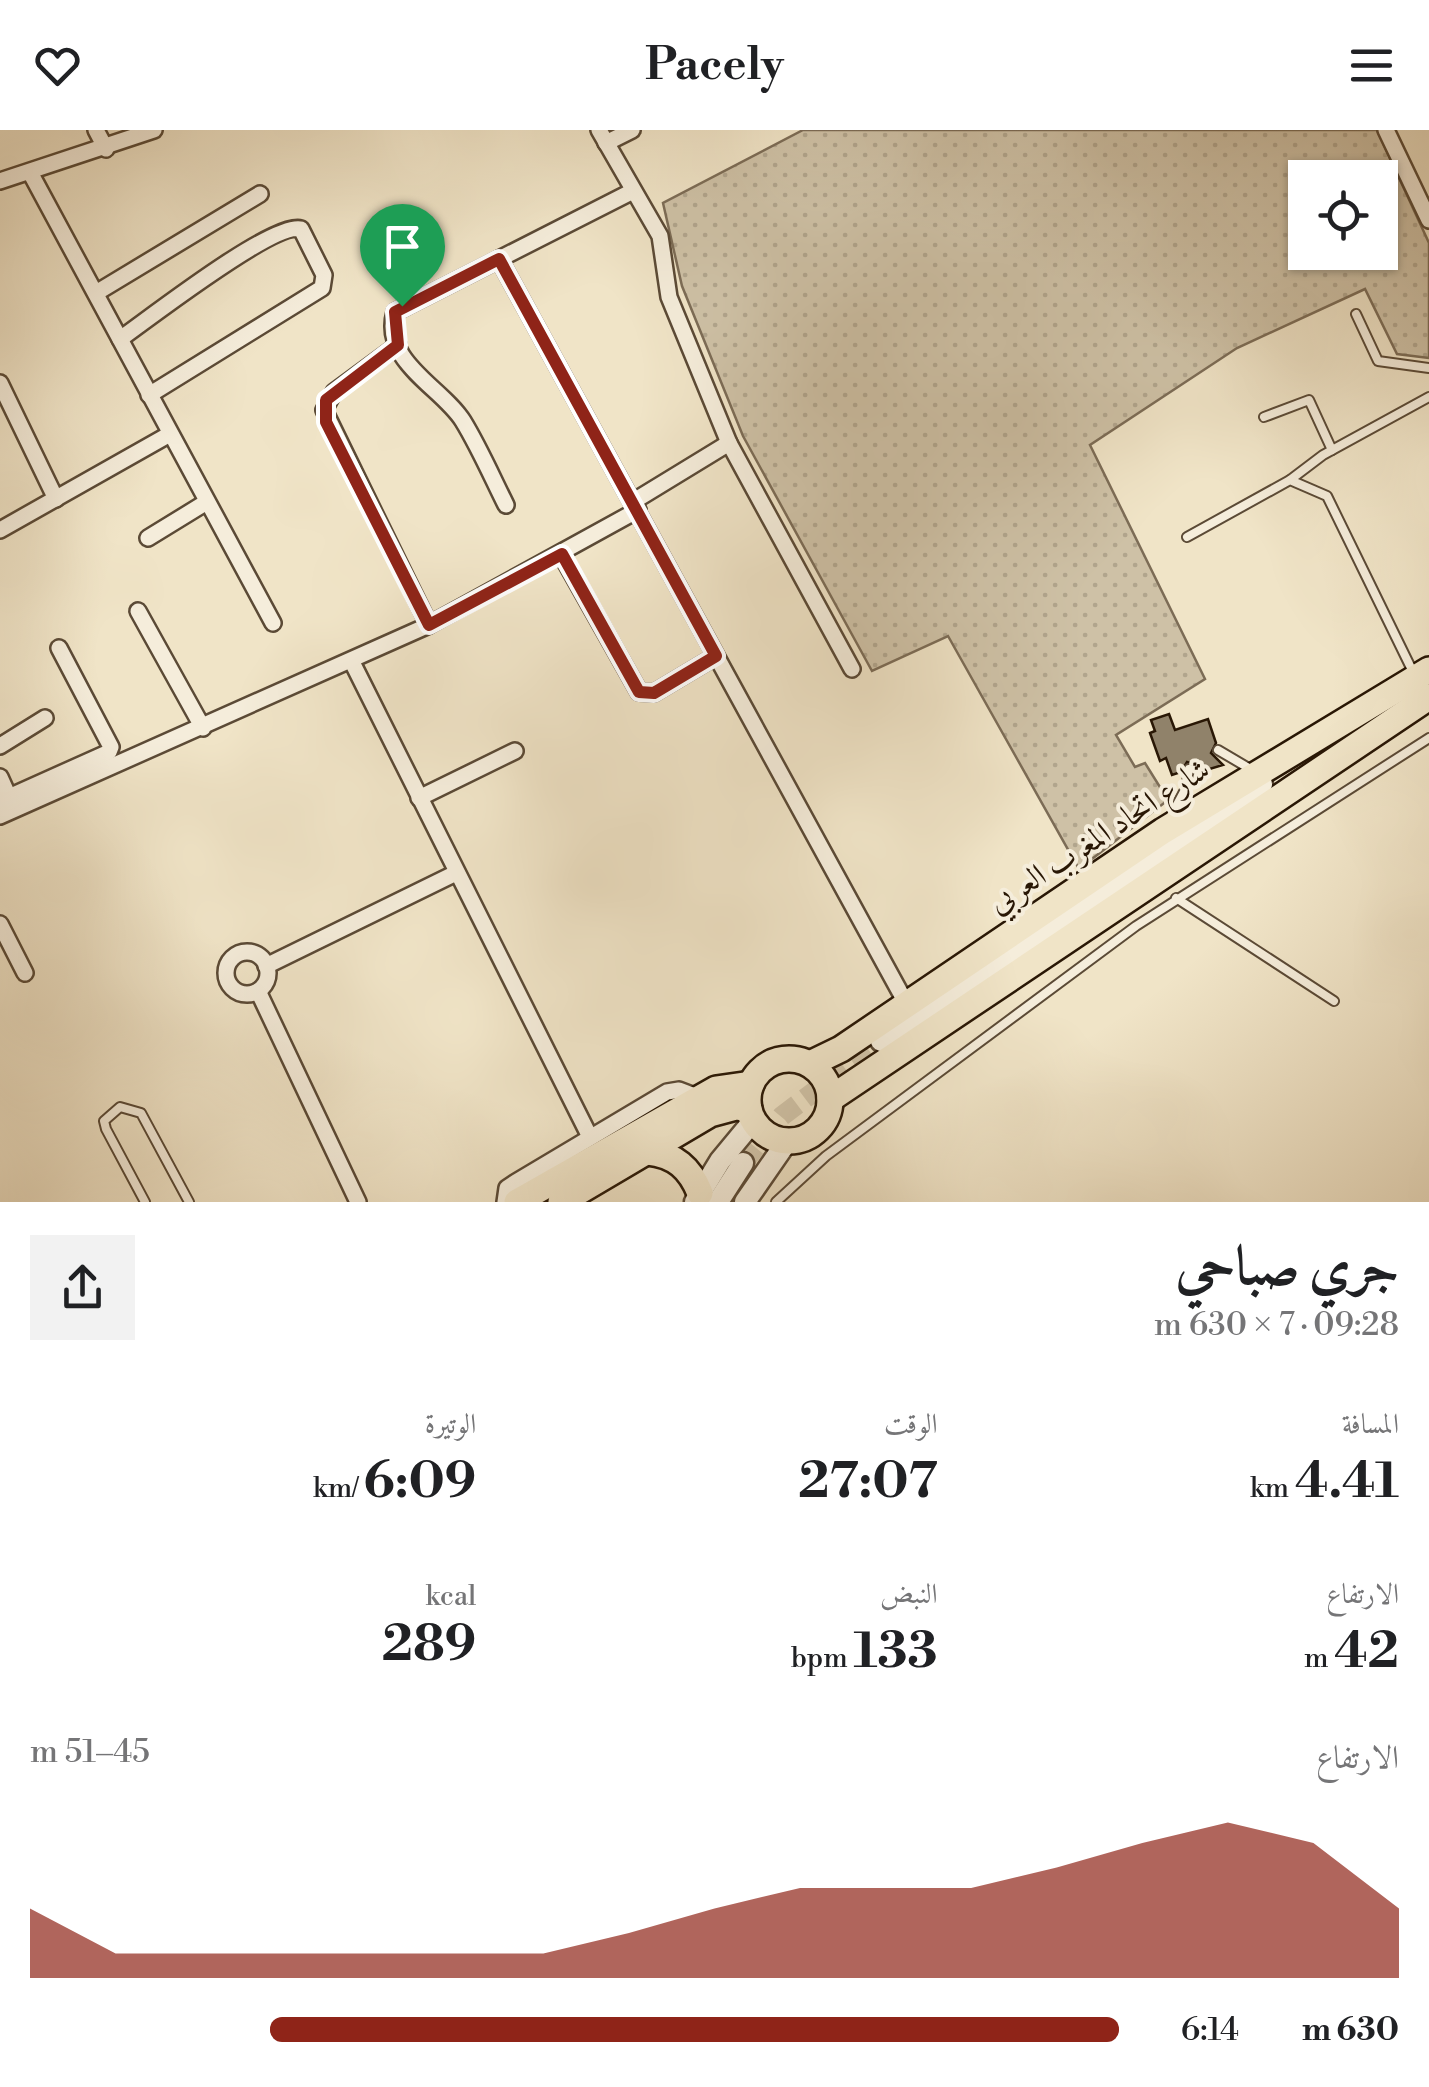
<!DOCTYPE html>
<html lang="ar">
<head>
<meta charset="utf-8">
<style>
	body { margin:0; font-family:"Libre Bodoni",Amiri,serif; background:#f2f2f2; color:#202124; direction:rtl; height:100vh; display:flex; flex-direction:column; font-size:38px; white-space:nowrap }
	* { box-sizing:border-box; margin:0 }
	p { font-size:32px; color:#757577 }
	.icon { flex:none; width:55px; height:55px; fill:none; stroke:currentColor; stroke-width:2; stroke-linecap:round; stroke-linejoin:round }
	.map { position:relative; height:1072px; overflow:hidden; direction:ltr }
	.sheet { display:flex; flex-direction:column; background:#fff; flex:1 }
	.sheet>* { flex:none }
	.buttons { position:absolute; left:1288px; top:30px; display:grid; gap:20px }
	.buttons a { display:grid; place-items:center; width:110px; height:110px; border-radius:0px; background:#fff; box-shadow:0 2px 8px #0004; font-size:50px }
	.pin { position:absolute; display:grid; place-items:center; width:85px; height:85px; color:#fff; margin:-102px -42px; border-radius:50% 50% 50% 0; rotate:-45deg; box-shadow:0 0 10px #0007 }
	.pin .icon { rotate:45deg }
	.round { display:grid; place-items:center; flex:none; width:105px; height:105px; border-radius:0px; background:#f2f2f2 }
	.overview { display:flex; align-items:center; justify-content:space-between; height:170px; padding:0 30px }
	h1 { font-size:55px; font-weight:800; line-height:75px }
	.metrics { display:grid; grid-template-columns:repeat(3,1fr); gap:15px; height:170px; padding:10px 30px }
	.metrics div { display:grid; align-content:center }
	.metrics b { font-size:50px; font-weight:800 }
	.metrics small { font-size:28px; font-weight:400 }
	.metrics p { font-size:28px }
	.chart { height:280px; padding:20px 30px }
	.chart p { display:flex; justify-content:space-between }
	.chart svg { width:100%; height:180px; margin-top:10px; fill:#8f2418; opacity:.7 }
	ul { padding:0 30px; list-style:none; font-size:32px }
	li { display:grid; grid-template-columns:160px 120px 1fr; align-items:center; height:75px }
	li i { height:25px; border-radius:12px; background:#8f2418 }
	header { display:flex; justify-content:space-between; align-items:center; height:130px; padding:0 30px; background:#fff; font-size:45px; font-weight:800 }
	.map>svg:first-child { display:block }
	.grass { fill:url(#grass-dots); stroke:#7c6c56; stroke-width:2.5; fill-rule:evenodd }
	.building { fill:#90826a; stroke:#291705; stroke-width:2.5 }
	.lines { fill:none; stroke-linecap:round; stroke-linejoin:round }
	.tertiary-tunnel { stroke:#d2c5aa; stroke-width:20; stroke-dasharray:20 10; stroke-linecap:butt }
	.service-casing { stroke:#5b4a36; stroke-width:12 }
	.minor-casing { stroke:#5b4a36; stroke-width:20 }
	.tertiary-casing { stroke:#5b4a36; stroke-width:25 }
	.primary-casing { stroke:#291705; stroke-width:30 }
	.service { stroke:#f5eddb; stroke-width:8 }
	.minor { stroke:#f5eddb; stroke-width:15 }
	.tertiary { stroke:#f5eddb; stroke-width:20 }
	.primary { stroke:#f0e4c7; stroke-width:25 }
	.route-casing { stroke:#fff; stroke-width:20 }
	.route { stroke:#8f2418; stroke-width:12 }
	.labels { text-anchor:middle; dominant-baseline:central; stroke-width:8; stroke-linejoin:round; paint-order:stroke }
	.street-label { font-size:32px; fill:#291705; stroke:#f5eddb }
</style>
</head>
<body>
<header><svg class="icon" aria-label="menu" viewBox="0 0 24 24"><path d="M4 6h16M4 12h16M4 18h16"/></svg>Pacely<svg class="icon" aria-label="heart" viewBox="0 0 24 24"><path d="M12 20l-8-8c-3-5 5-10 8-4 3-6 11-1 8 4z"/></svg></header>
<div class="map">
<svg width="1429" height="1072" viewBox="0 0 1429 1072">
	<defs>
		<pattern id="grass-dots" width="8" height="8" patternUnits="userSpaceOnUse" patternTransform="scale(2.5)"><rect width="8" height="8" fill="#cec1a6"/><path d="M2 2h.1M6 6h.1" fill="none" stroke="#b1a58d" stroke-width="1.8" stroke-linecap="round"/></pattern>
	</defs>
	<rect width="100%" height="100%" fill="#f0e4c7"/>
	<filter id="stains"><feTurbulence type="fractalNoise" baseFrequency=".002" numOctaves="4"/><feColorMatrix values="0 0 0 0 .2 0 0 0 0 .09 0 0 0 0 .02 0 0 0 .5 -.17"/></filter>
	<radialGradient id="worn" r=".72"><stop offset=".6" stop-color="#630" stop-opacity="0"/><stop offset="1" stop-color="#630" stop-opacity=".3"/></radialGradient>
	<path class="grass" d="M803 0H1377L1429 113V228L1397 224 1365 159 1237 218 1090 315 1205 549 1116 605 1135 637 1145 633 1168 670 1079 739 948 506 872 541 743 306 682 156 663 73ZM1305 48H1380V122H1305Z"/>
	<polygon class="building" points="1169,584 1175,600 1208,589 1216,613 1211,623 1223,635 1203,641 1201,636 1187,632 1181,642 1172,645 1166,628 1160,631 1150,603 1155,601 1151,590"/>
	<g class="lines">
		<polyline class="tertiary-tunnel" points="743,1033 782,986 881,911"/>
		<g class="service-casing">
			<g id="service">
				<polyline points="1356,184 1378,231 1429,238"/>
				<polyline points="1264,287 1309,270 1332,320"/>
				<polyline points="1290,350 1323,325 1429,267"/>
				<polyline points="1187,407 1290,350 1327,366 1414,544"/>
				<polyline points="1218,620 1252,640"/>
				<polyline points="1171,686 1186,658 1189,639"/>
				<polyline points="1176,768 1334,871"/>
				<polyline points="145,1072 106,999 104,991 120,977 141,983 189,1072"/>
				<polyline points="776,1072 826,1026 1136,796 1429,608"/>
			</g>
		</g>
		<g class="minor-casing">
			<g id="minor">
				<polyline points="96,0 106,19"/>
				<polyline points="599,0 660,106 669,167 729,313 852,539"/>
				<polyline points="1386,0 1429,90"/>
				<polyline points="606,13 632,0"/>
				<polyline points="31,44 273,493"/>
				<polyline points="0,51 154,0"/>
				<polyline points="499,129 906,873"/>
				<polyline points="96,163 260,64"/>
				<path d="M120 209C150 188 274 91 301 99L324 145 322 158 149 265"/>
				<polyline points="398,215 334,262 324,280 429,495"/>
				<polyline points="0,253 56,369"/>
				<polyline points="634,371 729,313"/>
				<path d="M506 375C492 347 479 317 463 291 442 257 381 232 395 182L633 61"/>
				<polyline points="0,400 170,304"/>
				<polyline points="148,408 205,373"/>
				<polyline points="561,424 639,562 654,563 716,526"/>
				<polyline points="138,481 203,598"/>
				<polyline points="352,532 589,1005"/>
				<polyline points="0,616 45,588"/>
				<polyline points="0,647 9,667"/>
				<polyline points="419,668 515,621"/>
				<polyline points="0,671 109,622 111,617 59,518"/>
				<polyline points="0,686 429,495 638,380"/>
				<polyline points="0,794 25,843"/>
				<circle cx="247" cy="843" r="21"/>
				<polyline points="266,836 456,743"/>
				<polyline points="258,861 358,1072"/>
				<polyline points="505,1072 507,1058 516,1052 667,962 679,960 700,968"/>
			</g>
		</g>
		<g class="tertiary-casing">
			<g id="tertiary">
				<polyline points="881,911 1262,654"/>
				<polyline points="695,1072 720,1031 754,990"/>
				<polyline points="718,1072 743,1033"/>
				<polyline points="745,1072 788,1010"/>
			</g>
		</g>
		<g class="primary-casing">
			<g id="primary">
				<circle cx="789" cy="970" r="41"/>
				<polyline points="810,934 841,919 1163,701 1429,540"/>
				<polyline points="830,969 1429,567"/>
				<path d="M648 1022C675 1025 690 1038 700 1063"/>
				<polyline points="517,1072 716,959 751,954"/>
				<polyline points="561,1072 710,984 736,977 749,979"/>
			</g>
		</g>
		<use href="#service" class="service"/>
		<use href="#minor" class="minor"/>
		<use href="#tertiary" class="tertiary"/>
		<use href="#primary" class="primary"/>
	</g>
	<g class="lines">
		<g class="route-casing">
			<polygon id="route" points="499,129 716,526 654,563 639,562 562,424 429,495 326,292 326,270 398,215 395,182"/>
		</g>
		<use href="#route" class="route"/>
	</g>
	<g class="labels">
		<g class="street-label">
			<text transform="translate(1099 706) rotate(-33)">شارع اتحاد المغرب العربي</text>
		</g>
	</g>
	<rect width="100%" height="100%" filter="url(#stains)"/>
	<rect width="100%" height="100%" fill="url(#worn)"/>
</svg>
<div class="buttons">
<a><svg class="icon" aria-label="locate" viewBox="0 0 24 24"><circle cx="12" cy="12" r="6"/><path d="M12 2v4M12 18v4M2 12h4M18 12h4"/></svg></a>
</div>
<div class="pin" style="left:402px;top:176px;background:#1e9e55"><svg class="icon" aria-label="arrive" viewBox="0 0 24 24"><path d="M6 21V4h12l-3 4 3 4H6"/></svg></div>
</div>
<section class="sheet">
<div class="overview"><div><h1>جري صباحي</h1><p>09:28 · 7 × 630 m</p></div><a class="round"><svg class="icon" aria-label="share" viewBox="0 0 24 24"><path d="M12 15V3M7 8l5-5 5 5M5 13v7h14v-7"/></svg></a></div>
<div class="metrics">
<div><p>المسافة</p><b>4.41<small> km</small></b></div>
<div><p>الوقت</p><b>27:07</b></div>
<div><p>الوتيرة</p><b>6:09<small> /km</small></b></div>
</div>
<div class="metrics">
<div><p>الارتفاع</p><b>42<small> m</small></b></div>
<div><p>النبض</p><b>133<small> bpm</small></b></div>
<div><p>kcal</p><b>289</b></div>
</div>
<div class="chart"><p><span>الارتفاع</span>45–51 m</p>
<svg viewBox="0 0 160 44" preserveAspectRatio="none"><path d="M0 44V27L10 38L20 38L30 38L40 38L50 38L60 38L70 33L80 27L90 22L100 22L110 22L120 17L130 11L140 6L150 11L160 27V44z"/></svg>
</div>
<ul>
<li><b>630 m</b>6:14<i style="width:78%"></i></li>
</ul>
</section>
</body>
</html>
